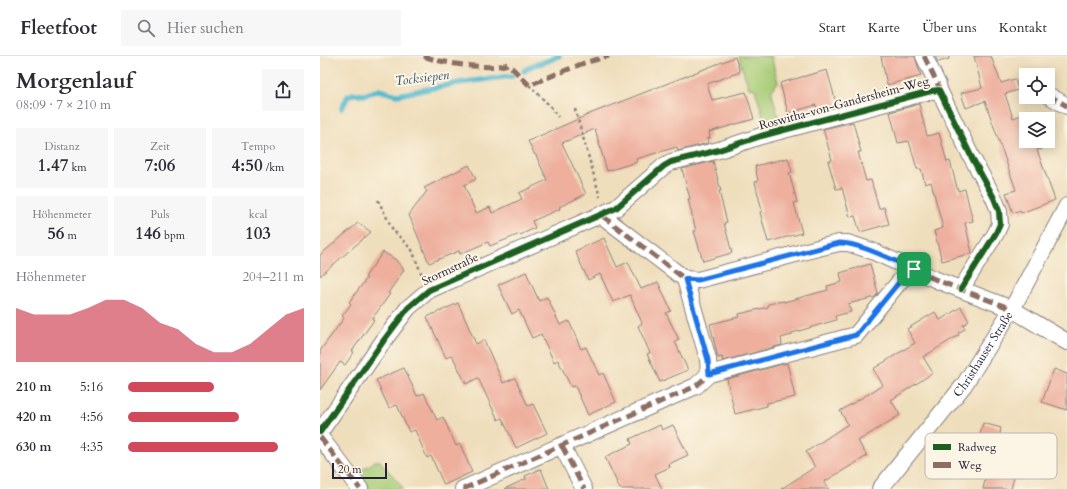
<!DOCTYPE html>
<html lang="de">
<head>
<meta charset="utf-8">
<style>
	body { margin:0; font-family:Cardo,serif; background:#f7f7f7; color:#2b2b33; height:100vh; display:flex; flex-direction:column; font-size:15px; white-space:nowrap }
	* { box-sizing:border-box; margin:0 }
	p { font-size:13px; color:#7c7c81 }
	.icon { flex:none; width:22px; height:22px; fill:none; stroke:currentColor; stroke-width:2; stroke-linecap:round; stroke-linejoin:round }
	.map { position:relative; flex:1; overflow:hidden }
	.panel { display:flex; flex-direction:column; background:#fff; width:320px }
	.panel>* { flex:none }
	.tools { position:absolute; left:699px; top:12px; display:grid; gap:8px }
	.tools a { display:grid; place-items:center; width:36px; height:36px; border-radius:0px; background:#fff; box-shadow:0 2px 10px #0003; font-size:20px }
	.scale { position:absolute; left:12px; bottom:10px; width:55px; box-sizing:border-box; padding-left:4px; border:2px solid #22223b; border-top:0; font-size:11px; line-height:14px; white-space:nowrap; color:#22223b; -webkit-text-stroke:3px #fcf5e5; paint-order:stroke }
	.pin { position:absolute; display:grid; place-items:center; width:34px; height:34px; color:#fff; margin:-17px; border-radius:8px; box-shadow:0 2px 6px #0006 }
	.round { display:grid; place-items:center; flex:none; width:42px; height:42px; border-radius:0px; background:#f7f7f7 }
	.head { display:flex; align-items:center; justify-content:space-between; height:68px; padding:0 16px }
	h1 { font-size:22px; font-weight:800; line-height:30px }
	.metrics { display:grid; grid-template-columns:repeat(3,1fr); gap:6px; height:68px; padding:4px 16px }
	.metrics div { display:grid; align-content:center; border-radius:0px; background:#f7f7f7; text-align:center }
	.metrics b { font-size:17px; font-weight:800 }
	.metrics small { font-size:11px; font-weight:400 }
	.metrics p { font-size:11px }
	.chart { height:112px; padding:8px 16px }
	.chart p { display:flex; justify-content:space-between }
	.chart svg { width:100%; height:72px; margin-top:4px; fill:#d1495b; opacity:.7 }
	ul { padding:0 16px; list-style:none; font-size:13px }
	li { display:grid; grid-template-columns:64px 48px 1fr; align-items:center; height:30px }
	li i { height:10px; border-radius:5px; background:#d1495b }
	header { display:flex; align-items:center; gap:24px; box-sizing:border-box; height:56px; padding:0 20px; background:#fff; border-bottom:1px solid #e1e1e2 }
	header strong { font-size:19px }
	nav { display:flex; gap:22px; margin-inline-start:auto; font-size:14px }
	.search { width:280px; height:36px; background:#f7f7f7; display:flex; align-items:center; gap:10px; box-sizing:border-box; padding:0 14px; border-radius:0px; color:#7c7c81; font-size:15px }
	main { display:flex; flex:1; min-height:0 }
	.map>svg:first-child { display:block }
	.green { fill:#a6cb75; stroke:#647658 }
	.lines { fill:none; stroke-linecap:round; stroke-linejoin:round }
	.stream { stroke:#4fb8cd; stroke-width:5.5 }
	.building { fill:#eeaf9d }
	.street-casing { stroke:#88807c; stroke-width:18 }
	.path { stroke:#88807c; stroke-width:2.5; stroke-dasharray:3 3; stroke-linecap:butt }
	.street { stroke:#fff; stroke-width:16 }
	.quiet { stroke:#8d6e63; stroke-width:5; stroke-dasharray:10 5; stroke-linecap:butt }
	.cycleway-casing { stroke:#fcf5e5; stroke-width:8 }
	.cycleway { stroke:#1b5e20; stroke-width:6 }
	.route-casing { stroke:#fff; stroke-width:8 }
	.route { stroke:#1a73e8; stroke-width:5 }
	.labels { text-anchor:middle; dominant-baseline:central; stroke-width:4; stroke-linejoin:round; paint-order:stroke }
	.street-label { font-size:12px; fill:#22223b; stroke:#fcf5e5 }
	.water-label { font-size:13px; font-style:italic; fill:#32566e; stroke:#fcf5e5 }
	.key { fill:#fcf5e5; stroke:#bbb6b2; stroke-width:1 }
	.key-label { font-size:11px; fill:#22223b }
</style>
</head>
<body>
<header>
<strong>Fleetfoot</strong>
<div class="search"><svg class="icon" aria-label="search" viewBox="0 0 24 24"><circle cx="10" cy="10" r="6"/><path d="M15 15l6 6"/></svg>Hier suchen</div>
<nav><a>Start</a><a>Karte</a><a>Über uns</a><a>Kontakt</a></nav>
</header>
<main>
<section class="panel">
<div class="head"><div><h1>Morgenlauf</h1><p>08:09 · 7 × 210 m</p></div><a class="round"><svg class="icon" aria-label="share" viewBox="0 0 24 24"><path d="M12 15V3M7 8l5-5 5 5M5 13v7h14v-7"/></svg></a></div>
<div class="metrics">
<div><p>Distanz</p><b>1.47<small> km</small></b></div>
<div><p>Zeit</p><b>7:06</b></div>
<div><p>Tempo</p><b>4:50<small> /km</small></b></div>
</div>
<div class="metrics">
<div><p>Höhenmeter</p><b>56<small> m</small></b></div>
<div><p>Puls</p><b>146<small> bpm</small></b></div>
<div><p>kcal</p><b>103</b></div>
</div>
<div class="chart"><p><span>Höhenmeter</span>204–211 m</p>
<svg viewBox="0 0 160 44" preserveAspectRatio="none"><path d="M0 44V11L10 15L20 15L30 15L40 11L50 6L60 6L70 11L80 20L90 24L100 33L110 38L120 38L130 33L140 24L150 15L160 11V44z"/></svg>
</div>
<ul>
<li><b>210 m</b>5:16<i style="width:49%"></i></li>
<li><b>420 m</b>4:56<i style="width:63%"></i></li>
<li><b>630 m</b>4:35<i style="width:85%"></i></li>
</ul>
</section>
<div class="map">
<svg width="747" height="433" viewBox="0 0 747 433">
	<rect width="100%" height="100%" fill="#fcf5e5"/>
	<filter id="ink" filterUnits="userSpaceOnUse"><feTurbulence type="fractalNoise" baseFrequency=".025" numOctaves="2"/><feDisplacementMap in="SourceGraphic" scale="8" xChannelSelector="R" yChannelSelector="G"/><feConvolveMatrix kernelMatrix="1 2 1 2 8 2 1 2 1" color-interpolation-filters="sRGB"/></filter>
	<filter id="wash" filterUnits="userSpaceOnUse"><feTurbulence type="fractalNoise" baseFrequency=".012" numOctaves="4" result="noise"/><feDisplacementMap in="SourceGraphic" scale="16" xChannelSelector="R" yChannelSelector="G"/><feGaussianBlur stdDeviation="0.9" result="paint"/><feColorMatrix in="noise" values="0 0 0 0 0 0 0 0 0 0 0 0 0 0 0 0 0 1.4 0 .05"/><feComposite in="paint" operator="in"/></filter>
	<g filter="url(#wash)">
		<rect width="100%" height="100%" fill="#efdebc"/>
		<g class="green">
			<polygon points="419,0 451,0 458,26 452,34 452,38 460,66 446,71 435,33 429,32 421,9"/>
			<path d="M55 405H60L80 428 83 433H50C46 427 42 422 42 414Z"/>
		</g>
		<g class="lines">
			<g class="stream">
				<polyline points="204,15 213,9 225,6 239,0"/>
				<polyline points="22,52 28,40 33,38 44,39 59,34 77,39 138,27 192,20"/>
			</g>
		</g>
		<g id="blocks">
			<g class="building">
				<polygon points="561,0 595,0 601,20 567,29"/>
				<polygon points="615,0 629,0 629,3 618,6"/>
				<polygon points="654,0 671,0 681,27 695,23 698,34 685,38 693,62 709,56 711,63 706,63 706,85 719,85 722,93 717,94 735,144 701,157 700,154 693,157 686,137 696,134 665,45 646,52 641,37 662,32"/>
				<polygon points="415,1 420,16 387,28 392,44 426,36 434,63 389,76 390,82 387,83 388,87 358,95 357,91 316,103 317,106 287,115 275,73 242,87 266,138 239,151 240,153 212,165 215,172 200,179 200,178 170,190 168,186 140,198 139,195 109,207 89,159 107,135 104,132 149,109 156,123 144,129 156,157 170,151 172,157 202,143 199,137 227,124 216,99 215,99 208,85 272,57"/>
				<polygon points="507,14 517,50 498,55 496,49 468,57 460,27"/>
				<polygon points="599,48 607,80 619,77 627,106 630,105 638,135 645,133 653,165 645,167 652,197 622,205 614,175 623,172 611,126 605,128 601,113 597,113 589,85 578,87 570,56"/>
				<polygon points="533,66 541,96 538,96 546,125 551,124 559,153 564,151 569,168 540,176 535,160 530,161 522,132 516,133 508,105 512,104 503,73"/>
				<polygon points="468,102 472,116 469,117 477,146 474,147 482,177 448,186 440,156 442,155 435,126 438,125 435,110"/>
				<polygon points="393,105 401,135 399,135 407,166 404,167 412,197 383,205 374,175 376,175 368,143 370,143 362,113"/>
				<polygon points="38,167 51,176 0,220 0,199"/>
				<polygon points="284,182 297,211 308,206 321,233 338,226 351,255 346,257 359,284 355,286 368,314 340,326 327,298 330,297 318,270 322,267 310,239 293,246 280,218 268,224 255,195"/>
				<polygon points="63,196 76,204 84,214 68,237 70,238 52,263 54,264 32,295 34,296 25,309 20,306 0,334 0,295 24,262 22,260 31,248 29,246 47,222 45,221"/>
				<polygon points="550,208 558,237 555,241 528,248 531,256 515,260 516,264 472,277 472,279 461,282 462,289 403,305 402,301 398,302 390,268 419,261 419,258 448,251 448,248 464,245 464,246 508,234 507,230 522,226 520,217"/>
				<polygon points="206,216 219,245 227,241 240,269 249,265 261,293 266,291 279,319 283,317 296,346 268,359 255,330 251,331 238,304 234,306 221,278 212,282 199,254 192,258 178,229"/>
				<polygon points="138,247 156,288 164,284 183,327 195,322 208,350 213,348 227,377 196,392 182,362 178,364 158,322 146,328 132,299 126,302 107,261 120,255 121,256 121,255"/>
				<polygon points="641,251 649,265 643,269 645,273 638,277 639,279 603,301 613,317 571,344 580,359 538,385 547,400 504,426 509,433 461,433 495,411 486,396 528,368 520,355 563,329 553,313 595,287 587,273 615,256 620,264"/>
				<polygon points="467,307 475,341 447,347 447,350 415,358 407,323"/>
				<polygon points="84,312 97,340 104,337 117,364 123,361 136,390 140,388 152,416 124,429 111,400 107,402 95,374 89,376 77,349 69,352 56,324"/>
				<polygon points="734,313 747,318 747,354 722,346"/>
				<polygon points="663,367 681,372 678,388 659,383"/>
				<polygon points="340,369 342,374 353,369 368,399 349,408 350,411 335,418 342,433 300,433 285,401 312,388 310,383"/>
				<polygon points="663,390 700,399 691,433 663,433 667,416 657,413"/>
				<polygon points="221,413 229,433 184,433 206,423 205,420"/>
			</g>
		</g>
	</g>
	<g filter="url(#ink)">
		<use href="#blocks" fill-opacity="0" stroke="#88807c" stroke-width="1"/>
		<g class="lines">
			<g class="street-casing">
				<g id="street">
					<polyline points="604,0 618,29 619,34"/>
					<polyline points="728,39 747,50"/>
					<polyline points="365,223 378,224 498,192 519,187 528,187 552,195 619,225 692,253 747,286"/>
					<polyline points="389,318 536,279 580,225 595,213"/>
					<polyline points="0,376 64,284 88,252 109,234 296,152 344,110 351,106 399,94 441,80 611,35 619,34 651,100 674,142 679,155 680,168 676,177 641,233"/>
					<polyline points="0,381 40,433"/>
					<polyline points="242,390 264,433"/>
					<polyline points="143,433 376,330 389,318 388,303 365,223 281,159"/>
					<path id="s1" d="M560 433 644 329 692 253 747 150"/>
				</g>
			</g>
			<g class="path">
				<polyline points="209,29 231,51 238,61"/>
				<polyline points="255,53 280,141"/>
				<polyline points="58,144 73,174 92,194 102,219"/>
			</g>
			<use href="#street" class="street"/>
			<g class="quiet">
				<path d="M104 0C119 7 172 15 188 8L209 29 264 7 289 0"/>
				<polyline points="604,0 618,29 619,34"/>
				<polyline points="728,39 747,50"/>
				<polyline points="365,223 378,224 498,192 519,187 528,187 552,195 619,225 692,253"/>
				<polyline points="389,318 536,279 580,225 595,213"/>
				<polyline points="0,381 40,433"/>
				<polyline points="242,390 264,433"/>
				<polyline points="143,433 376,330 389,318 388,303 365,223 281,159"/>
			</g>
			<g class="cycleway-casing">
				<polyline id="cycleway" points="0,376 64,284 88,252 109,234 296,152 344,110 351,106 399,94 441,80 611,35 619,34 651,100 674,142 679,155 680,168 676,177 641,233"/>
			</g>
			<use href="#cycleway" class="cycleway"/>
		</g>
	</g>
	<g class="lines" filter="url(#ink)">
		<g class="route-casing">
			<path id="route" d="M519 187C538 186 576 206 594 213L580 225 536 279 389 318 388 304 365 223 378 224Z"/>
		</g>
		<use href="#route" class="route"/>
	</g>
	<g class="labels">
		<g class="street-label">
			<text transform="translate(524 47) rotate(-15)">Roswitha-von-Gandersheim-Weg</text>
			<text transform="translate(130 213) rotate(-25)">Stormstraße</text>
			<text stroke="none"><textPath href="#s1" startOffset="170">Christhauser Straße</textPath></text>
		</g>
		<g class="water-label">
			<text transform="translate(102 22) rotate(-7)">Tocksiepen</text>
		</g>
	</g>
	<rect x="605" y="377" width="132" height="46" rx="6" class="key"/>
	<rect x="613" y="388" width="18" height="6" fill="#1b5e20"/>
	<rect x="613" y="406" width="18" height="6" fill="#8d6e63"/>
	<g class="key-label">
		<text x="638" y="395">Radweg</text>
		<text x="638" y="413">Weg</text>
	</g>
</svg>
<div class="tools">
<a><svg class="icon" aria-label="locate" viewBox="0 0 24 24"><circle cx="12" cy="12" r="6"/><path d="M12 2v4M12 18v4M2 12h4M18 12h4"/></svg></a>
<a><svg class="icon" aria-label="layers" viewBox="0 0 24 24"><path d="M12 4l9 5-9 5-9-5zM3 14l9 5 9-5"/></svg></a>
</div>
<div class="scale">20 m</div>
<div class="pin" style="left:594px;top:213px;background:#1e9e55"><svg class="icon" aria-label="arrive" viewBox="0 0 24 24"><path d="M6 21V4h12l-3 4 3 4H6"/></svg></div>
</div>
</main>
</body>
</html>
